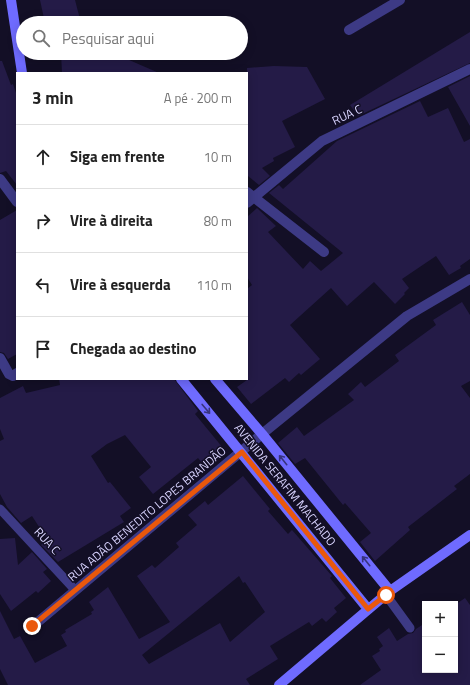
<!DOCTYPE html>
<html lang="pt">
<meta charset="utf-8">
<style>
body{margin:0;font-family:"Titillium Web",sans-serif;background:#f6f6f6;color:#222}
.controls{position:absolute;right:12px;bottom:12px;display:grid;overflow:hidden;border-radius:0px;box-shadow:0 2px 10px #0003}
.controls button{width:36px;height:36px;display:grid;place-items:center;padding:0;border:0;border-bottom:1px solid #e0e0e0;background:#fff;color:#222;font:20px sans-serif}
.stop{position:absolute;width:12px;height:12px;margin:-9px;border:3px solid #ea580c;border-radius:50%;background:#fff}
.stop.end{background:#ea580c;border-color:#fff;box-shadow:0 1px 4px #0008}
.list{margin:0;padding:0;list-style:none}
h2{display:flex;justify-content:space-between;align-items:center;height:52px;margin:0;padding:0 16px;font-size:17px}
h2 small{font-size:13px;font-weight:400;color:#767676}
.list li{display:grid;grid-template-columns:26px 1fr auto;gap:12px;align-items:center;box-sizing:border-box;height:64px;padding:0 16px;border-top:1px solid #e0e0e0}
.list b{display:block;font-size:15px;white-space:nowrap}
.list em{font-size:13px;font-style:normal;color:#767676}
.icon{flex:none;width:22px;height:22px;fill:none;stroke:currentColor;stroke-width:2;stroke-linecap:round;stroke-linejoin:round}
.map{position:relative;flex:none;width:470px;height:685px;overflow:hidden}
.search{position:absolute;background:#fff;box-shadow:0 2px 10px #0003;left:16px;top:16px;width:232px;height:44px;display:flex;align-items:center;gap:10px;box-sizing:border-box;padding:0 14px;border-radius:22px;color:#767676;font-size:15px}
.panel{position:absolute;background:#fff;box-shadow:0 2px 10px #0003;left:16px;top:72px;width:232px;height:308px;border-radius:0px}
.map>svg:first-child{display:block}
</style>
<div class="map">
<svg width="470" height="685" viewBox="0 0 470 685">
<rect width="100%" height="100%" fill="#130f26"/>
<!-- building -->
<path fill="#241b47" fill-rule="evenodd" d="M40,0H75L81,23H45Z
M470,32V63L358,116L350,105Z
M61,53H113L159,73H62Z
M0,61H2L11,85L13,84L17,96V185L6,171L0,173Z
M274,66L307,67L325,99L282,121L295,147L273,158L274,161L262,168L270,176L259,185L248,176L247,177V68Z
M470,76V126L448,87Z
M420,101L428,117L448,108L464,142L470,139V259L460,266L461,268L449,275L436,256L402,279L409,288L404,293L405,294L395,304L374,282L347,306L331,288L290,325L320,359L301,375L299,373L289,382L285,378L251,404L237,387L247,380V289L252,285L247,277V217L257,208L276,226L268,232L303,269L310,261L321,271L343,253L269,193L279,185L283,189L337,141Z
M17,210V354L8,359L4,353L0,352V220Z
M462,302L470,315V381L461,386L470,398V474L454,486L457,489L408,527L410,530L375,561L360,542L371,533L345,503L343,505L305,458L295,464L278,443L297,427L304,436L354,400L348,394L361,382L365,387L399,361L395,355L436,325L433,320Z
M59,379H174L198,411L195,414L223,448L203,464L198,458L153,494L139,477L151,467L125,435L107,444L91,456L108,483L110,482L131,508L120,516L124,522L58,562L41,545L47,539L32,516L21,523L7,507L0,494V441L4,439L0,429V398L23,386L26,393L60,385Z
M243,476L270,509L268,511L288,534L292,530L332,576L330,578L346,598L334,608L337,612L326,622L322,618L312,626L309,622L270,646L278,659L246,679L250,685H8L0,669V611L14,639L20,636L35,663L67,646L61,635L66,632L65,630L92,614L91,612L94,610L89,602L108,587L139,639L170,622L137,576L152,565L155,568L179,547L176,543L197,525L188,515L205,501L208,505ZM239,576L243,583L245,582L265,612L230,642L220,623L149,664L142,655Z
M15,538L18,565L32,552L47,569L43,572L51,581L38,593L36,591L11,611L0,594V539Z
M465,598L470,605V685H360L381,670L372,656L380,651L379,649L383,646L377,637L389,628L397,641L408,634L413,633L416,629L425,623V670H455V605Z"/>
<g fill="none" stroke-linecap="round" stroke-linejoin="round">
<!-- lane -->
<path stroke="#3d3a85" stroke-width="9" d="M0,509L75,590
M386,595L410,628"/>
<!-- street -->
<path stroke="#3d3a85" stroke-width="10" d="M349,30L400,0
M0,179L17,202
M247,192L324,252
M247,203L322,141L470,69
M0,358L9,374L13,376L17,373
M33,626L262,434L407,316L470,279"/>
<!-- secondary -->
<path stroke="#6f6bff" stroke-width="10" d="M11,0L22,73
M181,379L368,609
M215,379L262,434L390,591
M279,685L390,591L470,535"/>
</g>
<!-- one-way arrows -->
<defs><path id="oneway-shaft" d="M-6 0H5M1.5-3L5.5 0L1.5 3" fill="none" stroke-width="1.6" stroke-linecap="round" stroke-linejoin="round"/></defs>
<g stroke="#38347d">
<use href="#oneway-shaft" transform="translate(206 409) rotate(50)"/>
<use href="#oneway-shaft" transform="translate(283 460) rotate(-129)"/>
<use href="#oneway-shaft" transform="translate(366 561) rotate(-129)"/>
</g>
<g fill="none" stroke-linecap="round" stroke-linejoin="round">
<!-- route -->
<path stroke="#ea580c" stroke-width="5" d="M32,626L242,452L368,609L386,595"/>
</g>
<g text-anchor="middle" stroke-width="3" stroke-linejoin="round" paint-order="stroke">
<!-- street labels -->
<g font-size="12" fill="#d9d4ff" stroke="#130f26">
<text transform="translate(347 115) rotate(-25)" y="4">RUA C</text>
<text transform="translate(285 485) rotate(51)" y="4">AVENIDA SERAFIM MACHADO</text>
<text transform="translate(147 514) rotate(-40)" y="4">RUA ADÃO BENEDITO LOPES BRANDÃO</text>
<text transform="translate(47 541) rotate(47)" y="4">RUA C</text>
</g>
</g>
</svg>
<div class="controls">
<button>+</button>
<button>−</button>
</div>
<div class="stop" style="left:386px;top:595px"></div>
<div class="stop end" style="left:32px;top:626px"></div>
<div class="search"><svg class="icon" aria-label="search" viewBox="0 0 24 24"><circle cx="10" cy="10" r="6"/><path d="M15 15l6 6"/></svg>Pesquisar aqui</div>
<section class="panel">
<h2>3 min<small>A pé · 200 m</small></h2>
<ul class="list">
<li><svg class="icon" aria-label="ahead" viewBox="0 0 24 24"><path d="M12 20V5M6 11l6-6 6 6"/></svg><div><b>Siga em frente</b></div><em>10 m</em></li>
<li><svg class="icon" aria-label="right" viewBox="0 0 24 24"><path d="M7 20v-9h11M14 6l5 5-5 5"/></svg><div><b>Vire à direita</b></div><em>80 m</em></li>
<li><svg class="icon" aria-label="left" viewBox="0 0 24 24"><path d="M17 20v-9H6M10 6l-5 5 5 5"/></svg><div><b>Vire à esquerda</b></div><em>110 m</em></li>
<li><svg class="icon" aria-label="arrive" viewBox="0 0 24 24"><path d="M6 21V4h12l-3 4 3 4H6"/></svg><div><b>Chegada ao destino</b></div></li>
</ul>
</section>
</div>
